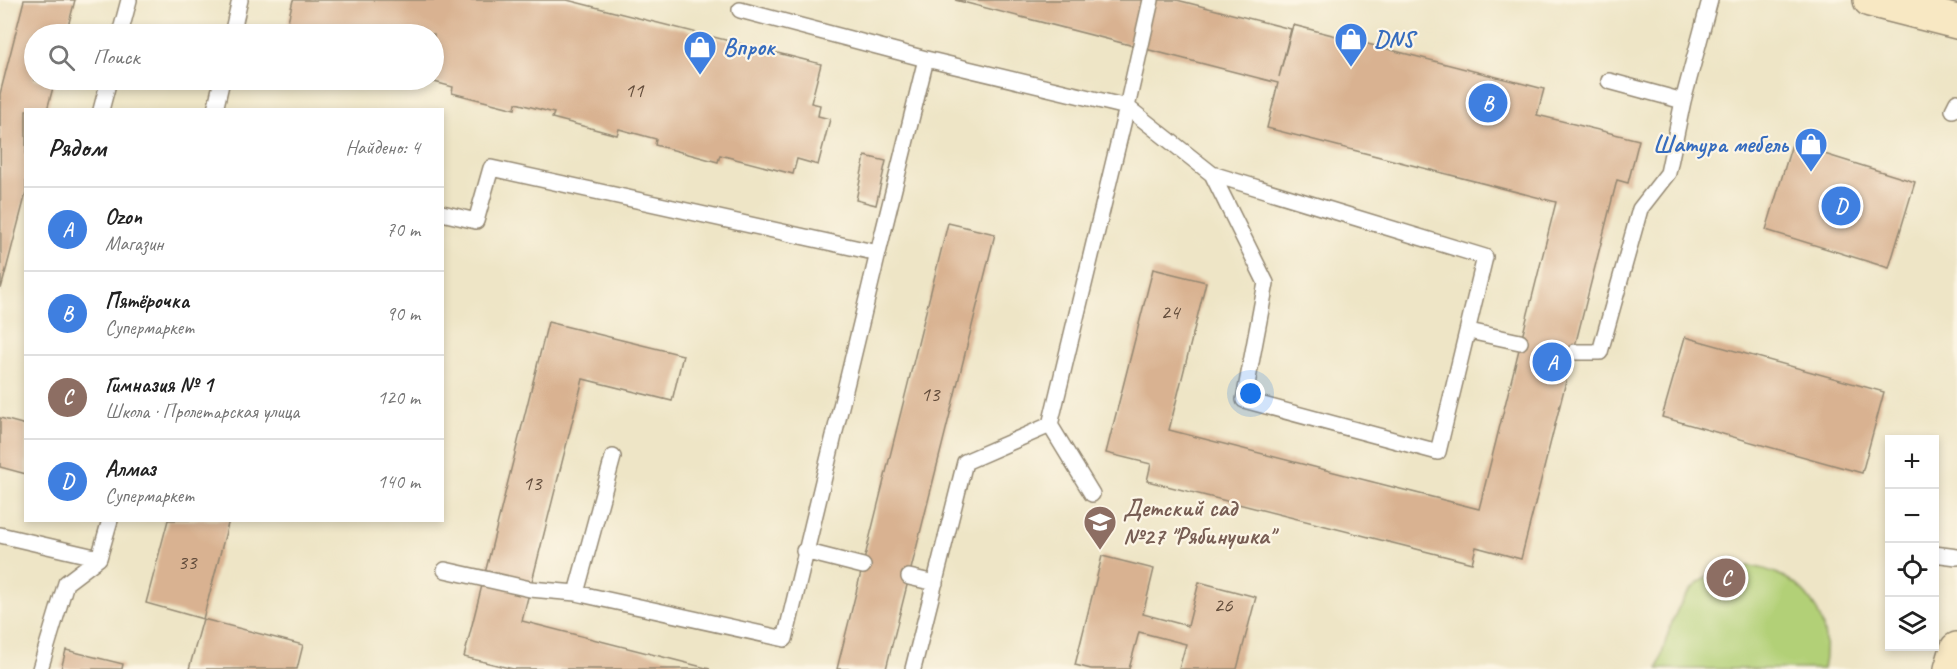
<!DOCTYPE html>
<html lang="ru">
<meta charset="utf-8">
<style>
body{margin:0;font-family:Caveat,sans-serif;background:#f2f2f2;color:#222}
.controls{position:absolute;right:18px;bottom:18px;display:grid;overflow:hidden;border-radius:0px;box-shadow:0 3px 9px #0003}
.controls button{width:54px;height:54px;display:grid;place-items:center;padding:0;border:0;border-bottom:2px solid #e0e0e0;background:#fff;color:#222;font:30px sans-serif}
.you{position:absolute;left:1251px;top:394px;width:21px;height:21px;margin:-15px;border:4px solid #fff;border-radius:50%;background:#1a73e8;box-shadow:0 0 0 9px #1a73e833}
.badge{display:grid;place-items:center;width:39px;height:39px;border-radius:50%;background:#d93025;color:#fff;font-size:20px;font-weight:700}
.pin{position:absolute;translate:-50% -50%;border:3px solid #fff;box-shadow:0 2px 6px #0006}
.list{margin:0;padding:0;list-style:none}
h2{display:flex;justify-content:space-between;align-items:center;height:78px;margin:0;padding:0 24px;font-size:26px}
h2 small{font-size:20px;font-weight:400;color:#767676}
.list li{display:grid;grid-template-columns:39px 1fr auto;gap:18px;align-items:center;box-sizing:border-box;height:84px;padding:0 24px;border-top:2px solid #e0e0e0}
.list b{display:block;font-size:22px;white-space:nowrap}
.list p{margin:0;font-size:20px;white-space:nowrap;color:#767676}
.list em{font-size:20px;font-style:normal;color:#767676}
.icon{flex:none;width:33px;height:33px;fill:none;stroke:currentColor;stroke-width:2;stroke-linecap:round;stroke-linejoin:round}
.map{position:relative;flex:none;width:1957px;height:669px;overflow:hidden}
.search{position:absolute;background:#fff;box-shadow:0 3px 9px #0003;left:24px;top:24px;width:420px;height:66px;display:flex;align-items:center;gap:15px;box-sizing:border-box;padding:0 21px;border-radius:33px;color:#767676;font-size:22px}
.panel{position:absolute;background:#fff;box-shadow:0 3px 9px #0003;left:24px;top:108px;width:420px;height:414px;border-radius:0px}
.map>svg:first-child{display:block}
</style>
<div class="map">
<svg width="1957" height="669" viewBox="0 0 1957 669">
<rect width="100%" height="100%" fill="#fcf5e5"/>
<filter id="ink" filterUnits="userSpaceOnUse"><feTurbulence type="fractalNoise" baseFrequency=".0167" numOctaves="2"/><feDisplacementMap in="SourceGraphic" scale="12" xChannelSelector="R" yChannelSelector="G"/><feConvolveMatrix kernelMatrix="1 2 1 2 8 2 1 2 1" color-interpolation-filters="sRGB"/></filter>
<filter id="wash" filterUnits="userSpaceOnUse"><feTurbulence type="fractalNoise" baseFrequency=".008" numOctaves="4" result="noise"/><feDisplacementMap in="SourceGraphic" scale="24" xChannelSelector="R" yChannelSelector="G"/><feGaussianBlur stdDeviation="1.35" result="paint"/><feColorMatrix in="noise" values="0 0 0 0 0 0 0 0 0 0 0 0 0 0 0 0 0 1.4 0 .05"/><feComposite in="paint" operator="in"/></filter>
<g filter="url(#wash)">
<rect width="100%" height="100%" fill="#eee5c6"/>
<!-- green -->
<path fill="#b2d077" stroke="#767d4a" stroke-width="1.5" d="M1751,566C1804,575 1834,616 1823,669H1658C1673,613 1683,569 1751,566Z"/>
<g id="blocks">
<!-- building -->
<path fill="#d9b291" d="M24,0H75L66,34H34V80H55L47,110H26V193L1,289L0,94Z
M293,0H567L821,64L811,103L820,105L818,116L830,119L818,165L797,159L793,174L720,155L718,162L655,145L656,139L619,129L617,135L552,118L554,113L516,103L515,109L452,93L453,87L427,80H434V34H285Z
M955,0H1177L1291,29L1279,77L1293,25L1544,89L1537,115L1639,140L1628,183L1617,180L1521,559L1476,547L1472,563L1147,481L1151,464L1106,453L1153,269L1206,282L1169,430L1479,509L1556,202L1267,128L1278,83Z
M1792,144L1915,182L1889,268L1766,230Z
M865,156L886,161L876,205L856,200Z
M948,223L995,234L886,669H837Z
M548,322L683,355L672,401L583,379L522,621L710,669H513L464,657Z
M1685,337L1884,392L1862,473L1662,417Z
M0,418L26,425V474L0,467Z
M168,520H229L203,619L146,603Z
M1102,556L1154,569L1143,614L1188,626L1199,582L1256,597L1237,669H1179L1186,644L1139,632L1129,669H1091L1075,665Z
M203,619L303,645L297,669H189Z
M66,650L123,664L122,669H61Z"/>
</g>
</g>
<g filter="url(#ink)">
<use href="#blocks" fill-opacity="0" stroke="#948872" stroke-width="1.5"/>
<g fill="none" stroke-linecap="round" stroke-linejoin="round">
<!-- lane casing -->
<g stroke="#948872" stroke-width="18">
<path id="lane" d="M740,10L926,59
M120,34L129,0
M232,34L240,0
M1609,81L1683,101L1710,0
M101,110L109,80
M215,110L222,80
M1953,110L1957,102
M442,213L476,221L491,168L878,253L926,59L1127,107L1151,0
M1469,331L1520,342
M1575,352H1600L1640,209L1668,173L1683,101
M613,457L576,593L785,639L878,253
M1092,494L1050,425L1127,107L1212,174L1266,283L1244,400L1438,452L1485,257L1212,174
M0,535L99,558
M804,551L863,566
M1934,554L1957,557
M445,570L530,589L576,593
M909,577L935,583
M40,669L66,583L99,558L110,520
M913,669L965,462L1050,425"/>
</g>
<!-- secondary casing -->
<g stroke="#948872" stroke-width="36">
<path id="secondary" d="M1870,0L1957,22
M1951,669L1957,649"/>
</g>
<!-- lane -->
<use href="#lane" stroke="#fff" stroke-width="15"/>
<!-- secondary -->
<use href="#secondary" stroke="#f8e8c3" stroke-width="33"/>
</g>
</g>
<!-- icons -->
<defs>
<g id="shop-pin" transform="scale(1.725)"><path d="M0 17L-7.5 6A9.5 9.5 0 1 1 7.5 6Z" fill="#3f7fe0" stroke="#fcf5e5"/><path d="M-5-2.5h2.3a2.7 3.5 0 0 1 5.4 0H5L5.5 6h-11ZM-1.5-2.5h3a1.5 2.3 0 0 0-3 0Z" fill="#fff"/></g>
<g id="school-pin" transform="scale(1.725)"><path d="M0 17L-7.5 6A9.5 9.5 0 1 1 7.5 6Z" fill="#8d6e63" stroke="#fcf5e5"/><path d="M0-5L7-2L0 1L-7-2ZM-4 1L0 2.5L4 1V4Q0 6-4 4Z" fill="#fff"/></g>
</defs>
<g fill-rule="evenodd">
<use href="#shop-pin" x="1351" y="39"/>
<use href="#shop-pin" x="700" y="47"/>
<use href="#shop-pin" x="1811" y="144"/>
<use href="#school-pin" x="1100" y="522"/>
</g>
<g text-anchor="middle" stroke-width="4.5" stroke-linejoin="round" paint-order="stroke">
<!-- number labels -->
<g font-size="21" fill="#624c3b">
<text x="634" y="97">11</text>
<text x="1170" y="319">24</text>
<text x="930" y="401">13</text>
<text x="532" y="490">13</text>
<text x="187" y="569">33</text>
<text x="1223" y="612">26</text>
</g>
<!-- shop labels -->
<g font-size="24" font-weight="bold" fill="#366cbe" stroke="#fcf5e5" text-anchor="start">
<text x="1374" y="47">DNS</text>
<text x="723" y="55">Впрок</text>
<text x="1788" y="152" text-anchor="end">Шатура мебель</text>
</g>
<!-- education labels -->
<g font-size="24" font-weight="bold" fill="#785e54" stroke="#fcf5e5" text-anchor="start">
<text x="1123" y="516">Детский сад<tspan x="1123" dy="28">№27 "Рябинушка"</tspan></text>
</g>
</g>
</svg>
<div class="controls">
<button>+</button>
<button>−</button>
<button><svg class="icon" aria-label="locate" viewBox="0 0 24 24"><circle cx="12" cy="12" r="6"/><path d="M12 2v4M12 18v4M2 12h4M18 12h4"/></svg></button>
<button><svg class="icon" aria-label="layers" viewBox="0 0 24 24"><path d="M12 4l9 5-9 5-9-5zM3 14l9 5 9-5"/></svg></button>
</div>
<div class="you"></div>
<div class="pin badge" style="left:1552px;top:362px;background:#3f7fe0">A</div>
<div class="pin badge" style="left:1488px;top:103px;background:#3f7fe0">B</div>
<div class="pin badge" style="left:1726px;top:578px;background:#8d6e63">C</div>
<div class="pin badge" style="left:1841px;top:206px;background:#3f7fe0">D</div>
<div class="search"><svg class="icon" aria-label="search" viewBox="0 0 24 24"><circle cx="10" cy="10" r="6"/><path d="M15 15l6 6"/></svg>Поиск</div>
<section class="panel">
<h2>Рядом<small>Найдено: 4</small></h2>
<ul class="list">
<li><span class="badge" style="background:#3f7fe0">A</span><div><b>Ozon</b><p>Магазин</p></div><em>70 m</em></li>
<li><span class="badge" style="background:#3f7fe0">B</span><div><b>Пятёрочка</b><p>Супермаркет</p></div><em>90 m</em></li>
<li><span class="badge" style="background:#8d6e63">C</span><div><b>Гимназия № 1</b><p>Школа · Пролетарская улица</p></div><em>120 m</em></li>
<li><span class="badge" style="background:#3f7fe0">D</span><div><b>Алмаз</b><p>Супермаркет</p></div><em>140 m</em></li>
</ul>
</section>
</div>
